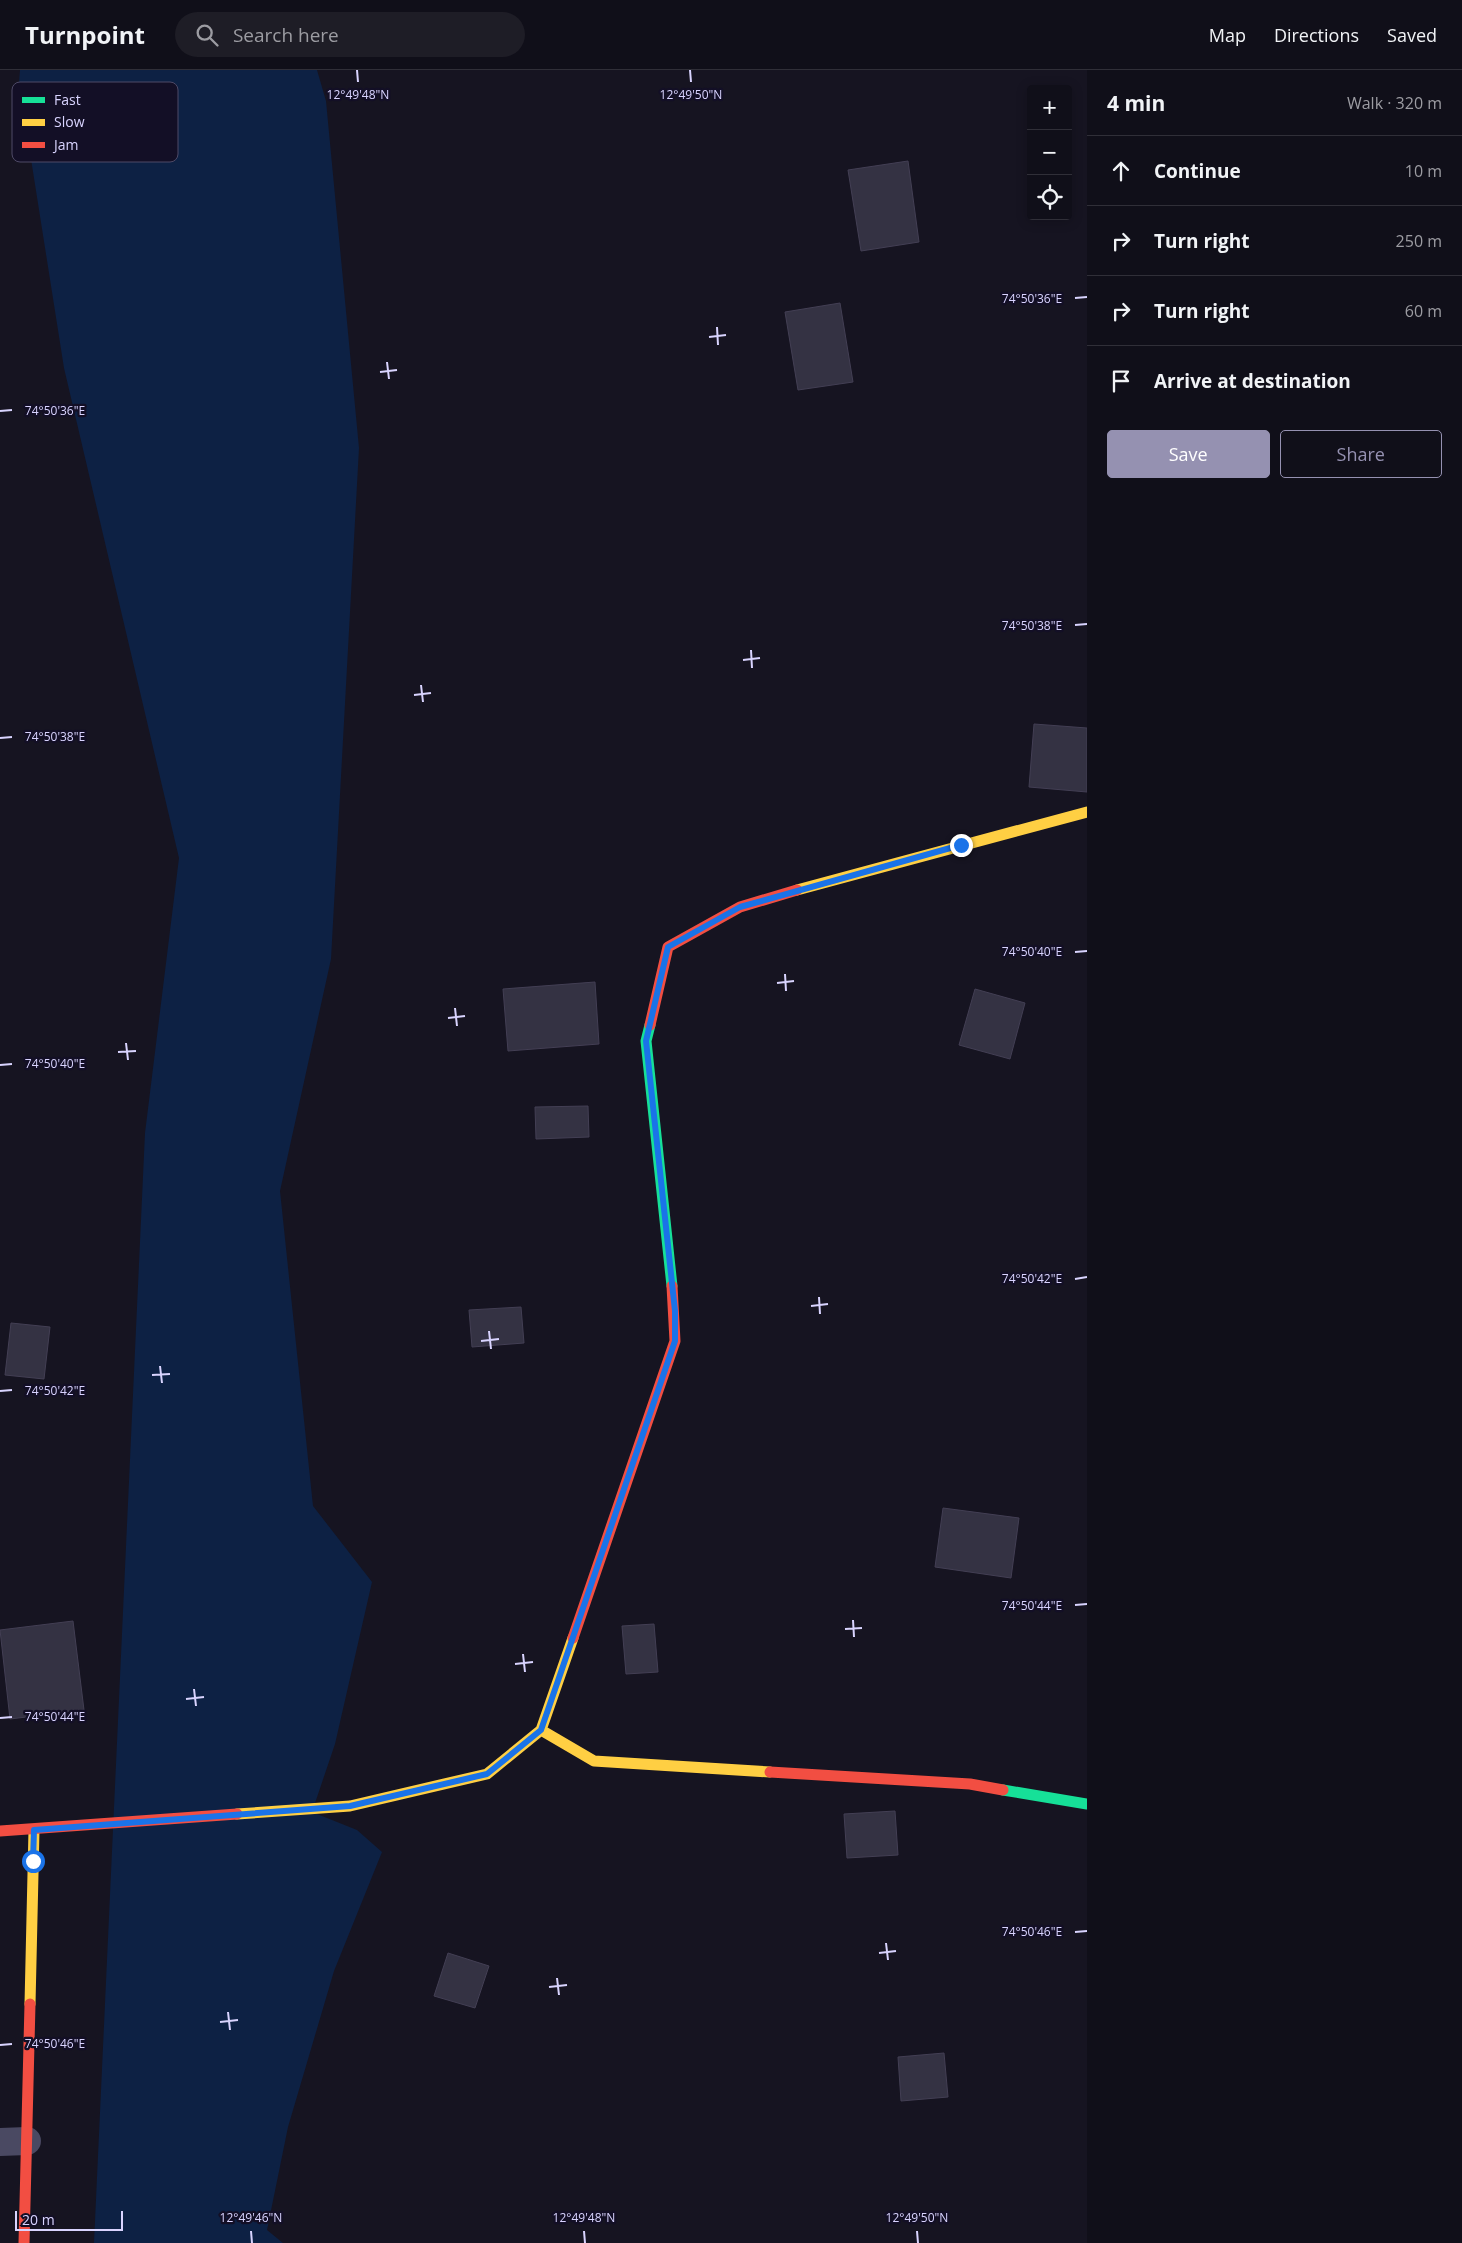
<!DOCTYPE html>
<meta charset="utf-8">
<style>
body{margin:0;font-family:"Open Sans",sans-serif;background:#1e1d26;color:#f1f3f6}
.controls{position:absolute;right:15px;top:15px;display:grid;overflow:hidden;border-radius:5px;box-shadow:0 2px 12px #0003}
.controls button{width:45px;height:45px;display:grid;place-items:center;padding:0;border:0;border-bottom:1px solid #302f38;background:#100f19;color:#f1f3f6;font:25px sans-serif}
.scale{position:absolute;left:15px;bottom:12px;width:108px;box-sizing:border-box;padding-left:5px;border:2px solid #d9d4ff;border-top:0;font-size:14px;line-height:18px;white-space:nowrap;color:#d9d4ff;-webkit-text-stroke:4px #130f26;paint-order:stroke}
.stop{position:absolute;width:15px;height:15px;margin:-11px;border:4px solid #1a73e8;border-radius:50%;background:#fff}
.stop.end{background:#1a73e8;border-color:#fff;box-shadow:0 1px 5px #0008}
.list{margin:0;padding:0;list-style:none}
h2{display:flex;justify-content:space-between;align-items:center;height:65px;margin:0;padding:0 20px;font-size:21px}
h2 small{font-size:16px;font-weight:400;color:#9c9ca2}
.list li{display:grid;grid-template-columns:32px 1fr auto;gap:15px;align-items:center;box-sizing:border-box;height:70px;padding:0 20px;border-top:1px solid #302f38}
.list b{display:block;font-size:19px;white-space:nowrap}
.list em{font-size:16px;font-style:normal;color:#9c9ca2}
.actions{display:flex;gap:10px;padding:15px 20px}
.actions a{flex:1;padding:11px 0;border:1px solid #9591b1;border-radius:5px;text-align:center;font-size:18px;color:#9591b1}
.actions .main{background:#9591b1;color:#fff}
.icon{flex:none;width:28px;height:28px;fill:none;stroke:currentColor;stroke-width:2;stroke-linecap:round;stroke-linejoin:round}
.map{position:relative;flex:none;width:1087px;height:2173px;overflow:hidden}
header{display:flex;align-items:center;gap:30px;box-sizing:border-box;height:70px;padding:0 25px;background:#100f19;border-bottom:1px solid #302f38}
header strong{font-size:24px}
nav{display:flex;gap:28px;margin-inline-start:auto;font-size:18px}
.search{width:350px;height:45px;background:#1e1d26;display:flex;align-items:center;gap:12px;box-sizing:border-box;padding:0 18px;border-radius:28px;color:#9c9ca2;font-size:19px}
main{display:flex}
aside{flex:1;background:#100f19}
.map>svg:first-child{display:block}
</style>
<header>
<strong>Turnpoint</strong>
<div class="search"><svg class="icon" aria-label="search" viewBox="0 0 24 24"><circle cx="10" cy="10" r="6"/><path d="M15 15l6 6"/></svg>Search here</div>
<nav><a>Map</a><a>Directions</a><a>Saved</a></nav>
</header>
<main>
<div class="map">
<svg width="1087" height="2173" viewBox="0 0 1087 2173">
<rect width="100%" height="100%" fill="#161421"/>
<!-- water -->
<path fill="#0d2144" d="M20,0H317L326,31L359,378L331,889L280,1121L313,1436L372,1512L335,1674L312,1742L357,1760L382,1782L334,1901L288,2057L267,2160L283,2173H94L145,1063L179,788L64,298L19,13Z"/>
<!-- building -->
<path fill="#343243" stroke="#433f54" d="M908,91L919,172L861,181L848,100Z
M840,233L853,312L798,320L785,242Z
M1034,654L1087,658V722L1029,717Z
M595,912L599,974L508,981L503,919Z
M975,919L1025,933L1010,989L959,975Z
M588,1036L589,1067L536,1069L535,1037Z
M521,1237L524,1273L472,1277L469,1240Z
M11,1253L50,1257L44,1309L5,1305Z
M943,1438L1019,1448L1011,1508L935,1497Z
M73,1551L84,1640L10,1649L0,1560Z
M654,1554L658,1602L626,1604L622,1556Z
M895,1741L898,1785L847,1788L844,1744Z
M448,1883L489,1896L475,1938L434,1926Z
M944,1983L948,2027L901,2031L898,1987Z"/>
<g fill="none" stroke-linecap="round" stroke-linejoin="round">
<!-- street -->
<path stroke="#4a4962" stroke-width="28" d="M0,2072L27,2071"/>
<!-- fast -->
<path stroke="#16e098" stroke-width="11" d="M650,955L646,971L672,1216
M1003,1720L1087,1734"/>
<!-- slow -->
<path stroke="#ffcf43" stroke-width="11" d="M797,820L1087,742
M541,1660L594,1691L770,1702
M237,1744L350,1736L487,1704L541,1660L573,1568
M30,1934L34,1760"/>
<!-- jam -->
<path stroke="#f24e42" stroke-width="11" d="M650,955L668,877L740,837L797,820
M573,1568L675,1271L672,1216
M770,1702L970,1714L1003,1720
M0,1761L237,1744
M24,2173L30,1934"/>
</g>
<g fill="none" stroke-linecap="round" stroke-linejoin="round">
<!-- route -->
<path stroke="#1a73e8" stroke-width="6" d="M33,1791L34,1760L350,1736L487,1704L541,1660L675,1271V1241L646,971L668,877L740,837L961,775"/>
</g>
<!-- ticks -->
<path fill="none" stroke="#d9d4ff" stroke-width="2" d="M357,0L358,12M690,0L691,12M1075,228L1087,227M717,257L718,275M709,267L726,265M387,292L389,309M380,302L397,300M0,341L12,340M1075,555L1087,554M751,580L752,598M743,590L760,588M421,615L423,632M414,625L431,623M0,668L12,667M1075,882L1087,881M785,904L786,921M777,913L794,911M455,938L457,956M448,948L465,946M126,973L128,990M118,982L136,981M0,995L12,994M1075,1209L1087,1207M819,1227L820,1244M811,1236L828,1234M489,1261L491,1279M481,1271L499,1269M160,1296L162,1313M152,1305L170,1304M0,1321L12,1320M1075,1535L1087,1534M853,1550L854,1567M845,1559L862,1558M523,1584L525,1602M515,1594L533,1592M194,1619L196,1636M186,1629L204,1627M0,1648L12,1647M1075,1862L1087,1861M886,1873L888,1890M879,1883L896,1881M557,1908L559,1925M549,1917L567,1915M228,1942L230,1960M220,1952L238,1950M0,1975L12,1974M251,2161L252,2173M584,2161L585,2173M917,2161L918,2173"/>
<!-- legend -->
<rect x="12" y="12" width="166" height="80" rx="8" fill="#130f26" stroke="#4e4a67" stroke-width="1"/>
<rect x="22" y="27" width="23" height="6" fill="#16e098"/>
<rect x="22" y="49" width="23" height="7" fill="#ffcf43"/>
<rect x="22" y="72" width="23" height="6" fill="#f24e42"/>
<g font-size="14" fill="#d9d4ff">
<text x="54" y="35">Fast</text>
<text x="54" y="57">Slow</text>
<text x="54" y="80">Jam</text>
</g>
<g font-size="12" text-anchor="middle" fill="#d9d4ff" stroke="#130f26" stroke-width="4.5" stroke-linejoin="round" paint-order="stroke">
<text x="358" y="29">12°49'48"N</text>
<text x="691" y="29">12°49'50"N</text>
<text x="1032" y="233">74°50'36"E</text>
<text x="55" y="345">74°50'36"E</text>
<text x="1032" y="560">74°50'38"E</text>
<text x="55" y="671">74°50'38"E</text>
<text x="1032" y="886">74°50'40"E</text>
<text x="55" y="998">74°50'40"E</text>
<text x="1032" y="1213">74°50'42"E</text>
<text x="55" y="1325">74°50'42"E</text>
<text x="1032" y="1540">74°50'44"E</text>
<text x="55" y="1651">74°50'44"E</text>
<text x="1032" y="1866">74°50'46"E</text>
<text x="55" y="1978">74°50'46"E</text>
<text x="251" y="2152">12°49'46"N</text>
<text x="584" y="2152">12°49'48"N</text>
<text x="917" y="2152">12°49'50"N</text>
</g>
</svg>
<div class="controls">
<button>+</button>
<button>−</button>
<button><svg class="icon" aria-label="locate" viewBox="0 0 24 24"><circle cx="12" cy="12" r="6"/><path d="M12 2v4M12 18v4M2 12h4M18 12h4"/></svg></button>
</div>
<div class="scale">20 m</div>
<div class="stop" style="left:33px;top:1791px"></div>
<div class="stop end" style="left:961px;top:775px"></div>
</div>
<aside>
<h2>4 min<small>Walk · 320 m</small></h2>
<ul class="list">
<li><svg class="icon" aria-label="ahead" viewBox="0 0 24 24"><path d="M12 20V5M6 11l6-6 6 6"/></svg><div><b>Continue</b></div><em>10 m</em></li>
<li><svg class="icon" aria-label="right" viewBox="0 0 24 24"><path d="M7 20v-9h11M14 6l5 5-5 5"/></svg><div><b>Turn right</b></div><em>250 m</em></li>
<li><svg class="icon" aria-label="right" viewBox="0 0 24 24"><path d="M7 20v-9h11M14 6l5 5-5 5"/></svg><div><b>Turn right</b></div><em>60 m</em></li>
<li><svg class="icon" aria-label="arrive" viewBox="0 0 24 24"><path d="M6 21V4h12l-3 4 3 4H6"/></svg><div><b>Arrive at destination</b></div></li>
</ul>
<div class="actions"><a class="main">Save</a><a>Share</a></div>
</aside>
</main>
